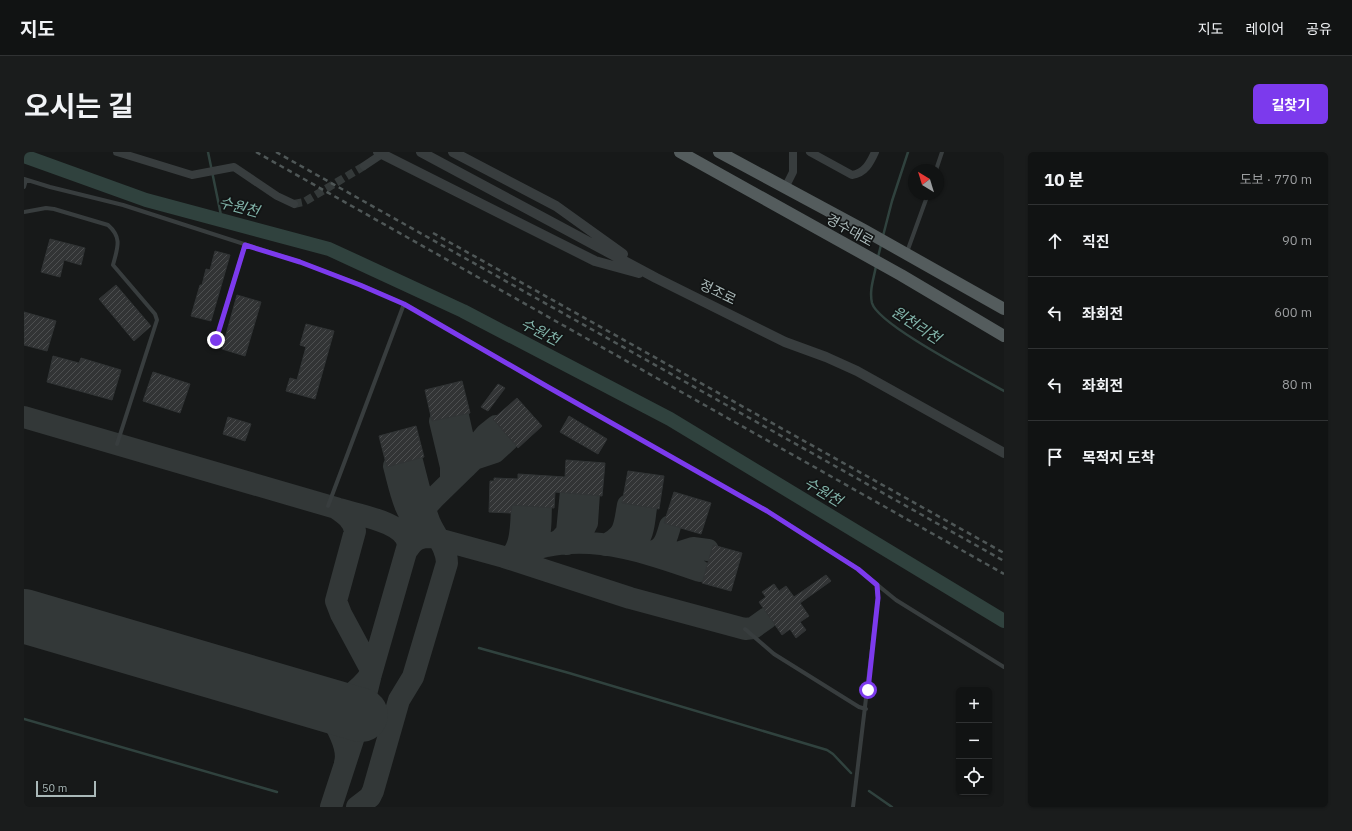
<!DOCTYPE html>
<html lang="ko">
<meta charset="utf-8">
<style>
body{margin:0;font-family:"IBM Plex Sans","Noto Sans KR",sans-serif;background:#1a1c1c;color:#f1f3f6}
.controls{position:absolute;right:12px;bottom:12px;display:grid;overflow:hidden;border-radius:6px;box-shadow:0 1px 3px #0004}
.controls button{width:36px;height:36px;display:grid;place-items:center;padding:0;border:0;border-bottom:1px solid #303233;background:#111313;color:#f1f3f6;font:20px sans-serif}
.compass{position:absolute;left:884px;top:12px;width:36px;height:36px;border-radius:50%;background:#111313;box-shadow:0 1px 3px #0004;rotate:322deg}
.scale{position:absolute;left:12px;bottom:10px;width:60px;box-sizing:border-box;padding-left:4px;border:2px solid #aab9b9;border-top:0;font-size:11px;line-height:14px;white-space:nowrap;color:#aab9b9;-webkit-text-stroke:3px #121414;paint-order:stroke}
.stop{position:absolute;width:12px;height:12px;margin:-9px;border:3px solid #7c3aed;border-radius:50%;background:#fff}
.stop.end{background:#7c3aed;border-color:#fff;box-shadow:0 1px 4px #0008}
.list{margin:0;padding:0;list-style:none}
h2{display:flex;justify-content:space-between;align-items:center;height:52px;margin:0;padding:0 16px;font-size:17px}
h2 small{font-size:13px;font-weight:400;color:#9c9ea0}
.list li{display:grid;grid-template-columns:26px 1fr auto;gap:12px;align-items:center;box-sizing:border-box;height:72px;padding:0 16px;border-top:1px solid #303233}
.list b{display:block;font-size:15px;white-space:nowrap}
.list em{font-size:13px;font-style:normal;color:#9c9ea0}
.icon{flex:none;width:22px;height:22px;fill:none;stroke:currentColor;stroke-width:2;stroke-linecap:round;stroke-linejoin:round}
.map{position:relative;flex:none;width:980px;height:655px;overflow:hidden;border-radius:6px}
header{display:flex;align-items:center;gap:24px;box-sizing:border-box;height:56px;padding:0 20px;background:#111313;border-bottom:1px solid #303233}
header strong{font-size:19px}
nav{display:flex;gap:22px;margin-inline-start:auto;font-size:14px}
.intro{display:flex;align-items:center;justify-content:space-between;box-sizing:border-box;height:96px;padding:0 24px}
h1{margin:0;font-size:28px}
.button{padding:10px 18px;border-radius:6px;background:#7c3aed;color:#fff;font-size:14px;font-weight:700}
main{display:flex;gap:24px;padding:0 24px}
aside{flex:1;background:#111313;border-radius:6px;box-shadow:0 1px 3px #0004}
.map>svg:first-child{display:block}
</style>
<header>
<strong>지도</strong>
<nav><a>지도</a><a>레이어</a><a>공유</a></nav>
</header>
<div class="intro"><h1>오시는 길</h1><a class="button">길찾기</a></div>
<main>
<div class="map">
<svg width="980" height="655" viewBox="0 0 980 655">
<defs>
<pattern id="building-hatch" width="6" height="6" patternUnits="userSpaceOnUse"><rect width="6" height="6" fill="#323435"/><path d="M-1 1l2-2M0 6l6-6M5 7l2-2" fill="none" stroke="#4d4f50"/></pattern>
</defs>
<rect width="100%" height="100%" fill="#171919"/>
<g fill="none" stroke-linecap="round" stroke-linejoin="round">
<!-- stream -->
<path stroke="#30423e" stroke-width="2.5" d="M184,0L198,68
M859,84L868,49L884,0
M854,105L857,93
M852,114C850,126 845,138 848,151C854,173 956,225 980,239
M455,496L545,521L803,598L809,602L827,621
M0,567L253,640
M845,639L868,655"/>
<!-- river -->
<path stroke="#30423e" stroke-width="14" d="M0,4L122,48L305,97L439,159L646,267L980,469"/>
<!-- taxiway -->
<path stroke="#333838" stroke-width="22" d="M434,264L443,304L444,309L442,315
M0,265L312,356C321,362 329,368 331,379L312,449L317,462L345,514L347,522C335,538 320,551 299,552C308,567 326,593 321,611
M416,269L427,315V329
M450,307L471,300L484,288
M370,314C377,340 380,362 400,381
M395,366L401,356L411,345L450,307L457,288L462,282L472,274
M543,392C553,387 559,381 563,371L565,341
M581,393C602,383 600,374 604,353
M523,394L536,388L543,380L547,339
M602,396C621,389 619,374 622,356
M384,397C390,388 395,385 407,385L480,405L606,446L721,477L729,476L743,466
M505,400C519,390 516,369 517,354
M624,401C640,398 642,388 646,374
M486,404C499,395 497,368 498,353
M481,405C495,403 508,397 523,394C575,383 628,402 676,419
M635,405L647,403L669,396L684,398
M307,655L337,563L347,522L384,393C382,370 334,363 315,357
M333,655L346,645L349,639L375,548L389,525L423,411C423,394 409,382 404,366C397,347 393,328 388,309"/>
<!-- runway -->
<path stroke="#333838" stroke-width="54" d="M0,464L337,563"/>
</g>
<!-- building -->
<path fill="url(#building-hatch)" stroke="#313435" d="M26,87L61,96L57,113L40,108L36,125L17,120Z
M191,99L206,103L187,169L167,164L176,133H178L182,117L186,118Z
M92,133L127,174L110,189L75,147Z
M213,143L237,150L221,204L198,197Z
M0,160L32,169L23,199L0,193Z
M282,172L310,179L291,247L262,239L266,226L273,228L282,195L276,193Z
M29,204L55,211L57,206L97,218L88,248L23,230Z
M129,220L166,232L156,261L119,249Z
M438,229L446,261L408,269L401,238Z
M474,232L481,236L464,259L457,255Z
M493,246L518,274L494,296L469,267Z
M545,264L583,287L574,302L536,280Z
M204,265L227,272L221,289L199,282Z
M392,274L400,305L363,315L355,284Z
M542,308L581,311L578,344L531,340L530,356L488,353L487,361L465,360L466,329H470V326L494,327V322L541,325Z
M604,319L640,324L635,357L598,351Z
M650,340L687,351L677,382L640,371Z
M689,393L718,401L707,439L678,431Z
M802,423L807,429L776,451L785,464L776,470L782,478L772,486L766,477L758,483L735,450L742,445L738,440L750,432L755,439L762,434L770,445Z"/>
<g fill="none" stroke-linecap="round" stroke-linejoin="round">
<!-- minor-tunnel -->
<path stroke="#343939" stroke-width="8" stroke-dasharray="8 4" stroke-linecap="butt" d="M270,52L280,50L340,14"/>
<!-- service -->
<path stroke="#383d3e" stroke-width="4" d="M912,18L918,0
M0,27L26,35L99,53L276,110L337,133L380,152L524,235L743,359L834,417L872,448L980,515
M0,35L2,28
M0,60L22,56L30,57L84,73C99,86 93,97 89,113L131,162L133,168L93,292
M883,100L904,42
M192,188L221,93
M304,354L380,152
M721,477L750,502L835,555L842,557
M829,655L854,446L853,433"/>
<!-- minor -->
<path stroke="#383d3e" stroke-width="8" d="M93,0L168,23L210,15L253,44L270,52
M786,0L828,23C841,21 846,11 851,0
M340,14L358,2
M761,36L769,20V0"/>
<!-- tertiary -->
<path stroke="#383d3e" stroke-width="10" d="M354,0L571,109L615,121
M397,0L632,126L761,190L802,205L833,219L980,301
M429,0L532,54L599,102"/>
<!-- primary -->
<path stroke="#545c5d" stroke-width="12" d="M656,0L877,123L980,184
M695,0L840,78L980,157"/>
<!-- rail -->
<path stroke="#4f5757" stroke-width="2.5" stroke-dasharray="5 4" stroke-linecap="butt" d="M232,0L980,422
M252,0L980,409
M409,81L980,401"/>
</g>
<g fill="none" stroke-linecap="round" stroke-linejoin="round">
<!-- route -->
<path stroke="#7c3aed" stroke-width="5" d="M192,188L221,93L276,110L336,133L380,152L524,235L743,359L834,417L853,433L854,446L844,538"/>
</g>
<g text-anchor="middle" stroke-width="3.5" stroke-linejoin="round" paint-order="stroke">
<!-- street labels -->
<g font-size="14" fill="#aab9b9" stroke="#121414">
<text transform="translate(826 78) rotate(29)" y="5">경수대로</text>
<text transform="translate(694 140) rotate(26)" y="5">정조로</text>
</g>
<!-- water labels -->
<g font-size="15" font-style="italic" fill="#81b3a9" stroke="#121414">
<text transform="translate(215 55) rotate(15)" y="5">수원천</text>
<text transform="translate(892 173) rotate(33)" y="5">원천리천</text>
<text transform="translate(516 180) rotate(27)" y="5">수원천</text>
<text transform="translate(799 340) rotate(31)" y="5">수원천</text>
</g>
</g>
</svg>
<div class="controls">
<button>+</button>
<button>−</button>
<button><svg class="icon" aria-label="locate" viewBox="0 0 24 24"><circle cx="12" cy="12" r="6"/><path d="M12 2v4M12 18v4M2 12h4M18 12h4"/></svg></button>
</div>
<svg class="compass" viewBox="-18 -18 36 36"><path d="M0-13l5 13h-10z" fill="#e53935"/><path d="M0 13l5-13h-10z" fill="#9c9ea0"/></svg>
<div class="scale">50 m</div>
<div class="stop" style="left:844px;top:538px"></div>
<div class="stop end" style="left:192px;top:188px"></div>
</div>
<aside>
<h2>10 분<small>도보 · 770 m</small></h2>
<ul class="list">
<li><svg class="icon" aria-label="ahead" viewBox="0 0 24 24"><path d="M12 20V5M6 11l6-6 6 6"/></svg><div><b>직진</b></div><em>90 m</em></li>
<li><svg class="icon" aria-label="left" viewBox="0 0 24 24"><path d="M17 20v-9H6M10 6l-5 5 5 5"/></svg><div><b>좌회전</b></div><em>600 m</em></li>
<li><svg class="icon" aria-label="left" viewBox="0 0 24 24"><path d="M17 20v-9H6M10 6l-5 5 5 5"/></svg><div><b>좌회전</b></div><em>80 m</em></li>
<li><svg class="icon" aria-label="arrive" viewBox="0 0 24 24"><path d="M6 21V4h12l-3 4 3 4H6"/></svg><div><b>목적지 도착</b></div></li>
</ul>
</aside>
</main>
